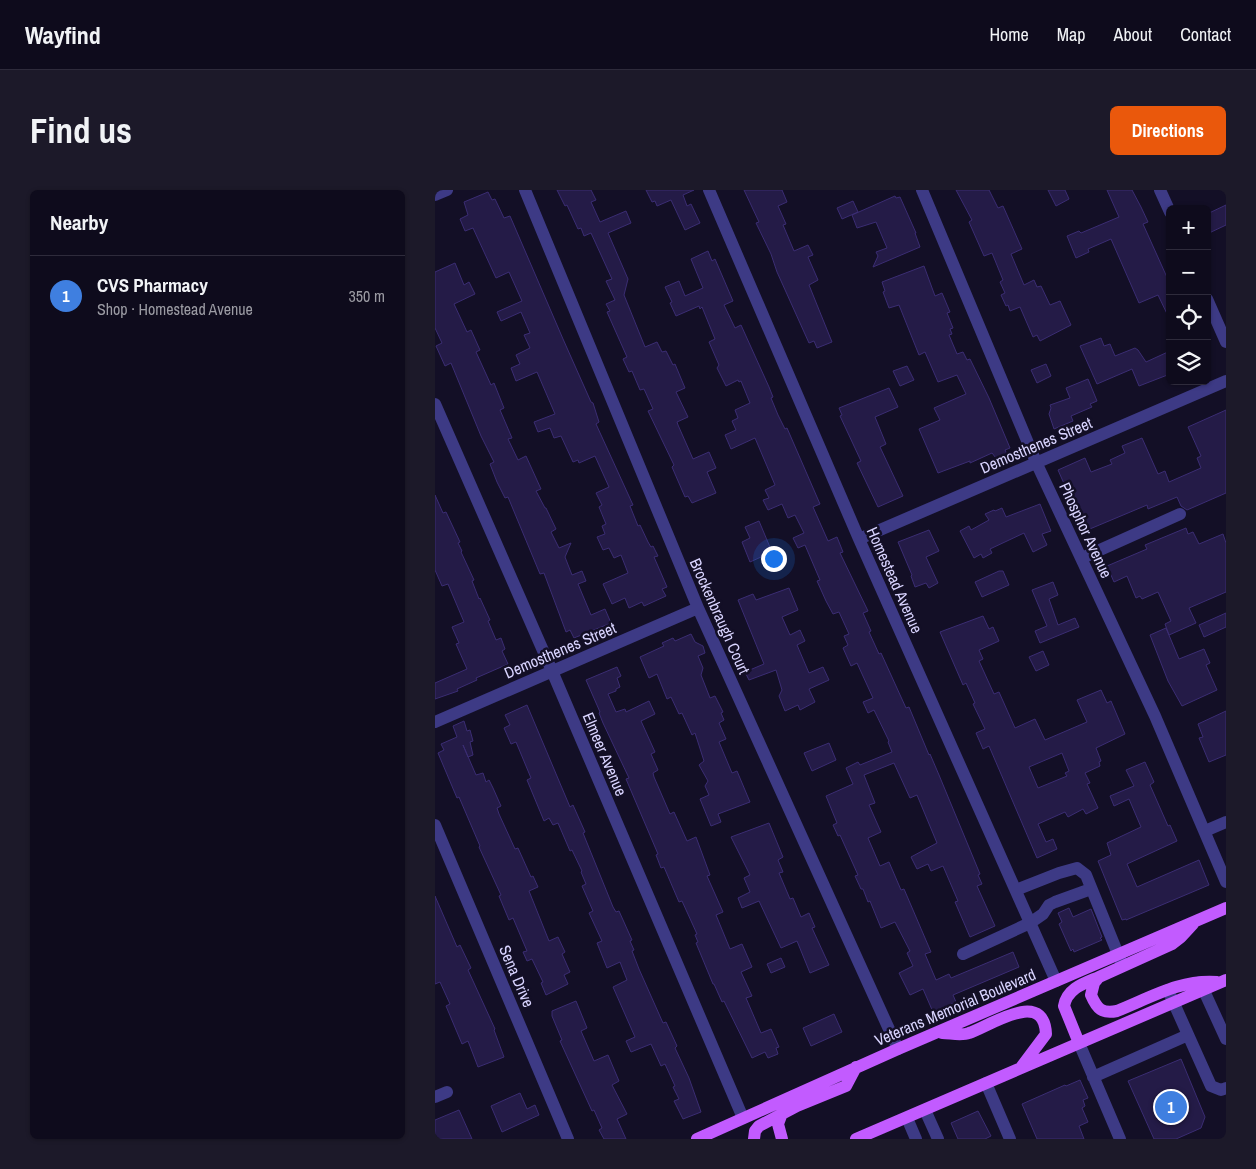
<!DOCTYPE html>
<meta charset="utf-8">
<style>
body{margin:0;font-family:"Archivo Narrow",sans-serif;background:#1c1929;color:#f1f3f6}
.controls{position:absolute;right:15px;top:15px;display:grid;overflow:hidden;border-radius:8px;box-shadow:0 1px 4px #0004}
.controls button{width:45px;height:45px;display:grid;place-items:center;padding:0;border:0;border-bottom:1px solid #2e2b3b;background:#0e0b1c;color:#f1f3f6;font:25px sans-serif}
.you{position:absolute;left:338px;top:368px;width:18px;height:18px;margin:-12px;border:4px solid #fff;border-radius:50%;background:#1a73e8;box-shadow:0 0 0 8px #1a73e833}
.badge{display:grid;place-items:center;width:32px;height:32px;border-radius:50%;background:#ea580c;color:#fff;font-size:16px;font-weight:700}
.pin{position:absolute;translate:-50% -50%;border:2px solid #fff;box-shadow:0 1px 5px #0006}
.list{margin:0;padding:0;list-style:none}
h2{display:flex;justify-content:space-between;align-items:center;height:65px;margin:0;padding:0 20px;font-size:21px}
h2 small{font-size:16px;font-weight:400;color:#9b9ba3}
.list li{display:grid;grid-template-columns:32px 1fr auto;gap:15px;align-items:center;box-sizing:border-box;height:80px;padding:0 20px;border-top:1px solid #2e2b3b}
.list b{display:block;font-size:19px;white-space:nowrap}
.list p{margin:0;font-size:16px;white-space:nowrap;color:#9b9ba3}
.list em{font-size:16px;font-style:normal;color:#9b9ba3}
.icon{flex:none;width:28px;height:28px;fill:none;stroke:currentColor;stroke-width:2;stroke-linecap:round;stroke-linejoin:round}
.map{position:relative;flex:none;width:791px;height:949px;overflow:hidden;border-radius:8px}
header{display:flex;align-items:center;gap:30px;box-sizing:border-box;height:70px;padding:0 25px;background:#0e0b1c;border-bottom:1px solid #2e2b3b}
header strong{font-size:24px}
nav{display:flex;gap:28px;margin-inline-start:auto;font-size:18px}
.intro{display:flex;align-items:center;justify-content:space-between;box-sizing:border-box;height:120px;padding:0 30px}
h1{margin:0;font-size:35px}
.button{padding:12px 22px;border-radius:8px;background:#ea580c;color:#fff;font-size:18px;font-weight:700}
main{display:flex;gap:30px;padding:0 30px}
aside{flex:1;background:#0e0b1c;border-radius:8px;box-shadow:0 1px 4px #0004}
.map>svg:first-child{display:block}
</style>
<header>
<strong>Wayfind</strong>
<nav><a>Home</a><a>Map</a><a>About</a><a>Contact</a></nav>
</header>
<div class="intro"><h1>Find us</h1><a class="button">Directions</a></div>
<main>
<aside>
<h2>Nearby<small></small></h2>
<ul class="list">
<li><span class="badge" style="background:#3f7fe0">1</span><div><b>CVS Pharmacy</b><p>Shop · Homestead Avenue</p></div><em>350 m</em></li>
</ul>
</aside>
<div class="map">
<svg width="791" height="949" viewBox="0 0 791 949">
<rect width="100%" height="100%" fill="#130f26"/>
<!-- building -->
<path fill="#241b47" stroke="#3b2d73" fill-rule="evenodd" d="M122,0H156L161,10L156,12L165,32L191,21L196,33L173,43L193,89L189,105L210,157L222,152L227,162L231,161L238,175L240,174L250,198L241,202L253,227L242,232L243,235L258,269L274,262L281,278L272,282L281,303L257,313L253,306L250,307L237,277L239,275L213,221L218,219L209,199L205,200L197,181L194,182L188,169L192,167L172,122L175,121L171,114L180,110L171,91L177,89L156,43L149,46L146,38L143,39L132,15L130,16Z
M211,0H259L248,5L252,16L256,14L265,33L250,40L236,10L222,16L220,11L217,12Z
M309,0H347L352,12L343,16L351,34L348,35L359,61L373,55L378,65L373,67L383,90L374,95L397,152L382,158L379,151L374,153L342,82L336,64L321,33L324,32Z
M521,0H554L563,18L568,16L587,59L576,64L589,95L599,90L602,97L606,96L615,115L625,111L636,135L605,151L602,145L598,147L585,117L575,121L573,115L571,116L566,105L570,103L565,92L568,90L557,63L549,66L534,32L537,30Z
M613,0H630L634,9L621,16Z
M672,0H697L706,17L713,32L708,34L735,94V130L723,105L704,113L676,49L653,59L654,62L641,68L632,46L644,41L646,43L684,27Z
M53,2L57,10L60,9L69,28L75,26L128,149L156,212L158,213L164,232L161,234L198,315L195,316L203,336L205,335L213,352L216,357L218,356L223,366L219,367L232,397L227,399L231,406L209,416L207,412L194,418L190,408L177,414L168,394L193,383L186,365L179,368L174,358L168,360L162,347L170,344L167,336L171,334L164,317L167,315L161,303L174,297L160,266L144,273L143,270L138,272L126,246L119,248L115,238L103,242L99,232L120,224L102,182L81,191L76,178L85,174L81,165L95,158L89,145L95,143L86,122L66,131L62,122L87,111L74,82L61,88L38,38L30,41L25,29L33,25L29,12Z
M460,6L461,8L465,7L481,43H480L485,57L438,77L443,66L441,62L452,58L441,32L422,38L417,25Z
M418,11L423,22L407,29L402,18Z
M791,15V35L772,44V24Z
M273,61L277,71L280,69L298,111L289,115L300,138L306,135L334,197L338,207L336,208L343,225L350,239L352,238L385,314L378,317L393,351L402,347L408,362L405,363L433,421L428,423L436,441L434,442L444,464L446,463L471,518L474,517L494,565L495,564L504,585L545,684L543,685L547,694L542,696L560,736L535,747L520,712L523,711L508,676L496,681L493,674L482,679L476,667L502,653L482,605L475,608L459,573L429,585L440,613L434,615L446,642L433,648L445,676L454,672L466,700L469,699L496,762L490,764L501,790L514,784L516,788L578,762L584,777L518,805L521,812L498,822L488,799L475,805L464,783L478,776L472,763L475,761L460,732L446,738L435,711L433,712L428,699H426L420,686L423,685L405,645L403,646L398,635L402,633L391,606L418,594L411,578L423,572L425,575L457,562L453,552L454,551L439,520L433,523L428,512L438,508L422,473L416,476L408,458L413,455L409,446L414,444L404,422L398,424L391,411L382,391L385,390L370,355L363,358L358,348L369,343L360,325L353,328L347,314L333,320L328,310L334,308L330,300L340,295L320,248L296,259L290,245L301,240L297,231L303,228L300,220L315,213L306,191L304,192L303,190L291,196L282,178L284,175L274,152L280,149L267,117L265,119L264,116L241,126L235,113L237,112L230,97L244,91L250,106L268,98L256,69Z
M20,73L29,95L34,92L40,104L19,114L32,142L36,140L45,160L41,162L56,195L59,193L69,218L65,220L77,248L73,249L83,270L91,266L106,299L101,301L110,318H111L121,339L116,342L124,358L136,353L130,367L137,385L147,381L151,391L143,394L156,425L170,419L176,433L139,448L135,440L131,442L109,383L105,384L73,307L70,308L62,292L55,274L59,272L46,246L16,173L10,176L1,156L7,153L0,138V82Z
M489,76L500,106L507,103L515,122L512,123L518,138L515,139L517,144L514,145L522,164L528,162L532,170L535,169L554,208L575,258L570,260L572,264L561,268L557,263L535,273V271L503,283L484,239L505,230L499,218L531,204L522,185L503,192L490,162L484,165L464,115L454,118L448,102L450,101L447,92Z
M666,148L669,156L675,154L680,166L700,158L703,160L711,172L735,161V184L704,196L697,179L662,194L645,156Z
M611,174L616,186L602,193L596,180Z
M472,176L479,190L465,196L458,181Z
M653,189L662,211L655,214L657,217L636,226L638,231L619,239L614,224L616,218L615,215L635,208L631,198Z
M454,198L463,217L440,227L451,254L445,257L468,306L443,317L422,273L426,271L405,226L407,225L404,218Z
M791,220V303L752,320L746,316L742,307L713,319L712,315L650,341L623,280L650,268L656,282L677,274L675,270L690,263L687,256L707,248L723,284L730,281L734,292L766,278L762,268L766,266L753,237Z
M0,305L8,323L11,322L25,352L23,353L27,361L26,362L39,390L37,391L44,409L45,408L55,430L53,431L61,450L66,448L70,459L67,461L73,474L41,488L42,490L22,499L23,501L0,509V493L32,479L21,454L24,453L17,437L29,432L13,394L7,396L0,380Z
M605,314L616,341L607,344L612,355L598,362L589,343L555,359L557,363L548,368L546,364L539,368L525,341L534,336L536,340L554,330L550,324L559,320L560,321L567,318L571,327Z
M324,331L337,362L315,372L307,352L315,348L310,337Z
M751,338L753,344L758,342L764,354L788,344L791,353V402L754,418L761,433L734,445L730,434L736,431L723,402L707,409L705,406L701,408L692,386L679,392L672,376L712,359L710,355Z
M494,340L504,361L491,367L503,393L494,398L491,393L480,397L476,386L477,385L463,352Z
M564,381H568L574,395L547,407L540,392Z
M618,392L623,405L614,409L623,435L640,428L644,437L605,453L600,441L612,436L597,400Z
M354,398L363,420L347,427L355,445L365,440L370,451L362,455L374,483L388,477L394,490L374,499L380,512L365,520L363,515L350,521L344,506L347,500L341,480L314,490L310,482L329,474L303,410L318,404L321,410Z
M791,423V437L769,447L764,435Z
M548,426L554,439L558,437L564,451L544,460L548,469L544,471L559,504L564,502L580,538L600,529L610,550L652,532L642,510L666,500L672,513L676,511L690,544L661,558L666,571L664,572L665,576L650,583L655,593L652,594L663,618L651,624L648,619L633,627L630,622L603,634L611,652L618,649L622,659L602,668L554,556L548,559L541,543L550,539L538,514L540,513L531,493L528,495L505,442ZM627,563L634,581L630,583L632,586L603,598L594,577Z
M731,438L744,469L769,459L775,473L771,475L782,500L747,516L733,491L715,445Z
M256,444L260,452L268,456L270,463L263,466L268,478L266,485L275,508L280,506L288,522L286,523L289,530L284,533L291,549L284,552L297,583L302,581L315,612L283,624L286,632L276,636L265,609L274,605L270,596L273,591L264,575L269,571L260,543L257,545L247,523L244,524L236,507L232,509L222,484L214,488L205,467L229,456L227,453L238,448L240,451Z
M608,461L614,475L601,481L594,467Z
M182,477L186,486L182,488L185,497L181,499V501L173,504L181,522L190,519L191,522L214,511L220,524L206,531L220,562L216,564L223,580L218,583L219,587L235,624L239,622L252,651L261,647L275,685L272,686L288,722L281,725L295,759L307,754L317,777L306,782L317,806L311,808L326,843L336,839L344,857L341,858L343,864L333,868L330,862L317,868L289,811L287,812L279,794H278L261,753L263,752L260,745L262,744L247,711L244,712L229,677L226,678L221,665L223,664L191,589L194,588L168,533L164,523L165,522L151,490Z
M92,515L135,617L138,615L150,642L148,643L178,717L181,722L184,721L197,750L195,751L199,760L197,761L204,779L228,833L231,832L242,856L240,858L254,888L266,922L248,929L239,911L244,909L238,897L240,896L230,874L226,876L216,854L196,862L191,851L200,847L178,797L192,790L185,772L172,778L162,753L167,751L154,723L158,721L147,696L151,694L146,682L147,681L137,660L135,661L123,633L118,635L114,628L109,631L92,590L96,588L81,552L76,554L69,538L75,535L70,525Z
M791,521V565L774,572L764,548L768,547L763,534Z
M29,531L32,541L35,540L38,551L35,552L38,565L33,567L28,555L41,585L48,583L51,592L54,590L58,598L66,616L62,618L64,624L80,659L83,658L96,687L98,686L103,697L94,701L114,751L123,747L130,762L127,764L135,782L129,785L133,794L111,805L106,793L108,792L97,769L92,771L88,762L92,761L78,728L74,730L64,706L66,705L44,657L45,656L24,607L22,608L3,563L9,560L6,554L22,547L18,536Z
M394,553L401,570L377,581L369,563Z
M710,572L719,592L715,595L733,636L735,635L742,651L692,674L702,697L764,670L774,695L691,730V729L687,730L663,671L676,665L672,653L706,637L694,609L679,616L675,606L699,596L691,580Z
M334,633L348,667L343,670L348,682L344,683L355,709L358,708L366,727L374,723L380,737L377,738L394,775L375,783L362,751L346,758L324,711L307,718L303,708L315,702L309,688L315,685L296,647Z
M0,706L22,757L25,755L36,778L33,780L60,839L59,840L69,867L43,877L33,851L27,854L11,816L15,814L5,792L0,794Z
M634,718L638,727L656,719L667,747L665,748L667,750L639,762L638,759L636,761L624,734L627,732L623,723Z
M346,768L350,777L336,783L332,774Z
M141,811L152,838L146,841L159,871L173,865L184,891L177,895L192,924L182,929L191,949H169L164,940L167,938L159,920L157,921L125,851L127,850L117,826V821Z
M399,824L407,842L376,856L368,838Z
M746,869L770,927L766,938L741,949H719L693,891Z
M645,890L653,908L648,910L650,916L647,918L653,932L644,936L649,949H602L587,914L630,895L631,896Z
M85,903L92,919L100,915L104,925L67,942L56,916Z
M24,920L37,949H0V930Z
M543,921L556,946L550,949H523L516,933Z"/>
<g fill="none" stroke-linecap="round" stroke-linejoin="round">
<!-- minor -->
<path stroke="#3d3a85" stroke-width="12" d="M90,0L263,418L463,859
M274,0L424,349L621,791
M487,0L601,272L720,526L791,692
M725,0L735,22
M0,5L12,0
M772,109L791,152
M0,214L117,481L308,928
M424,349L791,191
M647,368L745,324
M0,532L263,418
M0,635L133,949
M770,641L791,632
M581,700L624,683L642,678L651,685L687,774
M528,764L595,733L608,724L614,715L620,712L656,699
M765,792L791,849
M733,800L776,896L786,900L791,898
M644,853L685,949
M658,887L753,845
M551,893L575,949
M0,907L12,902
M490,920L503,949
M472,928L481,949"/>
<!-- major -->
<path stroke="#c25bff" stroke-width="12" d="M758,734L746,747L737,754L664,787L659,793L656,805C662,819 667,824 682,821C715,808 746,789 782,792
M507,843C515,843 526,846 534,843C555,836 609,798 611,844L587,876
M644,853L629,816C632,798 650,793 664,787
M346,926L343,934L347,949
M262,949L463,859L791,718
M319,949L320,941L324,936L362,916L411,896L421,877
M421,949L791,790"/>
</g>
<g text-anchor="middle" stroke-width="5" stroke-linejoin="round" paint-order="stroke">
<!-- street labels -->
<g font-size="16" fill="#d9d4ff" stroke="#130f26">
<text transform="translate(601 255) rotate(-23)" y="6">Demosthenes Street</text>
<text transform="translate(651 340) rotate(65)" y="6">Phosphor Avenue</text>
<text transform="translate(460 390) rotate(66)" y="6">Homestead Avenue</text>
<text transform="translate(285 426) rotate(66)" y="6">Brockenbraugh Court</text>
<text transform="translate(125 460) rotate(-23)" y="6">Demosthenes Street</text>
<text transform="translate(170 564) rotate(67)" y="6">Elmeer Avenue</text>
<text transform="translate(82 786) rotate(67)" y="6">Sena Drive</text>
<text transform="translate(520 817) rotate(-23)" y="6">Veterans Memorial Boulevard</text>
</g>
</g>
</svg>
<div class="controls">
<button>+</button>
<button>−</button>
<button><svg class="icon" aria-label="locate" viewBox="0 0 24 24"><circle cx="12" cy="12" r="6"/><path d="M12 2v4M12 18v4M2 12h4M18 12h4"/></svg></button>
<button><svg class="icon" aria-label="layers" viewBox="0 0 24 24"><path d="M12 4l9 5-9 5-9-5zM3 14l9 5 9-5"/></svg></button>
</div>
<div class="you"></div>
<div class="pin badge" style="left:736px;top:917px;background:#3f7fe0">1</div>
</div>
</main>
